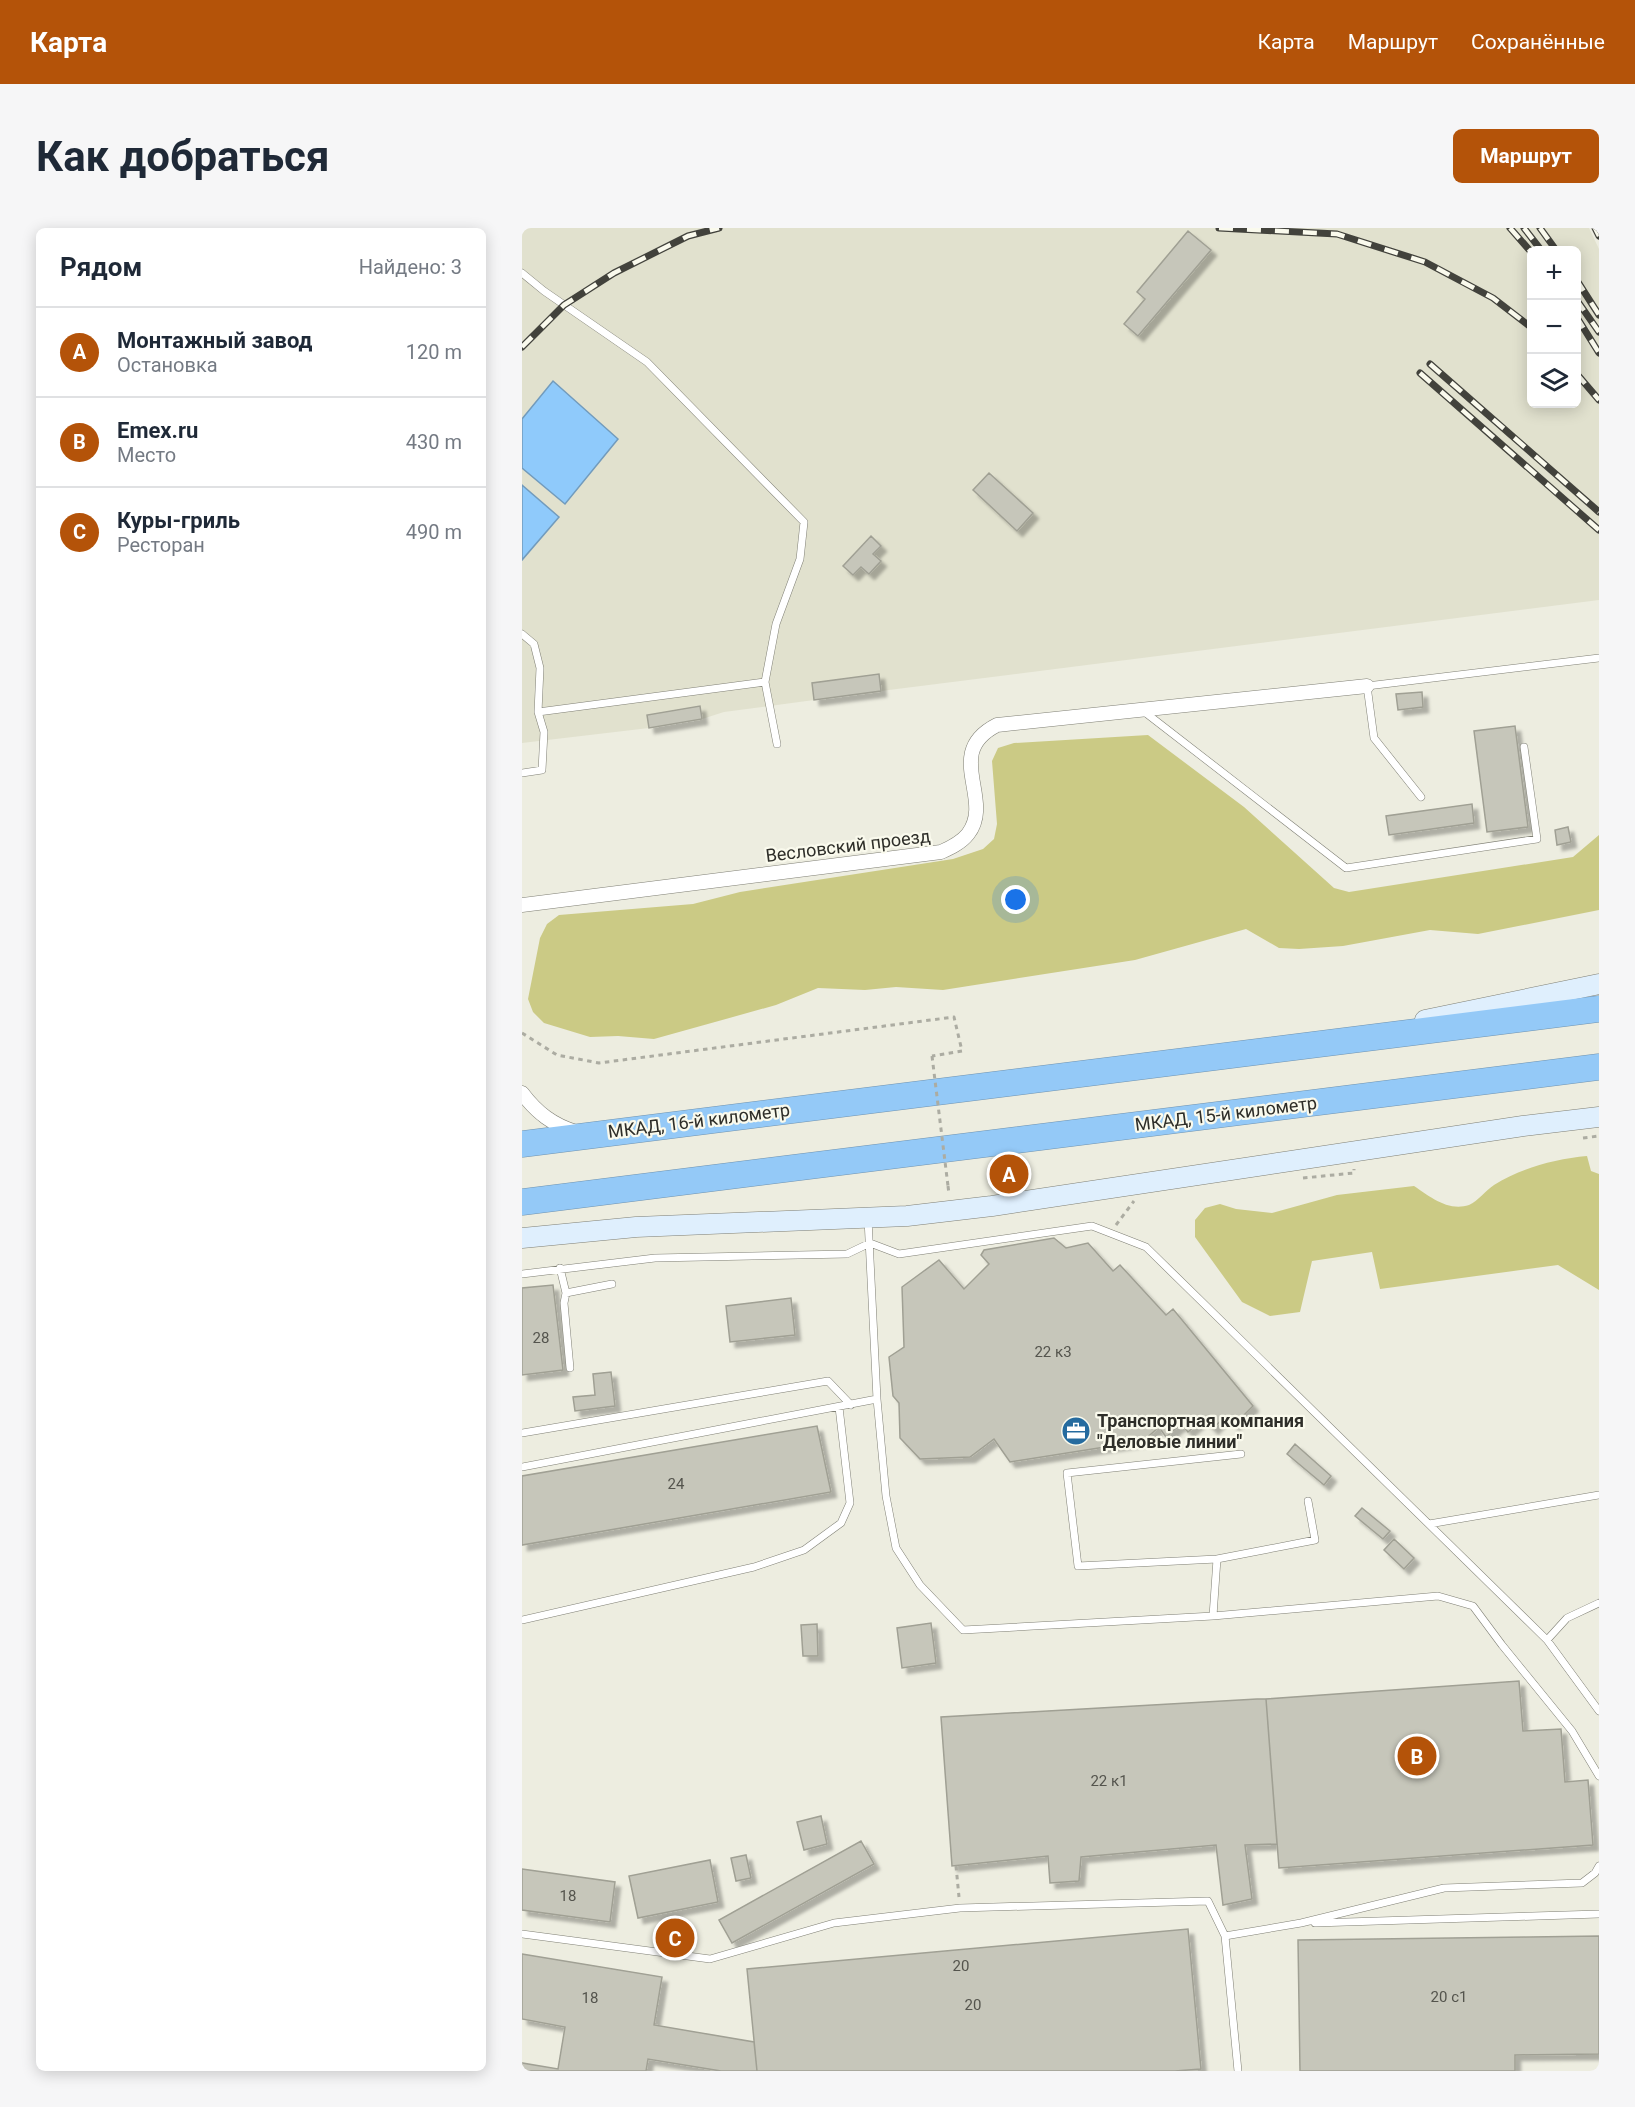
<!DOCTYPE html>
<html lang="ru">
<meta charset="utf-8">
<style>
body{margin:0;font-family:Roboto,sans-serif;background:#f6f6f7;color:#1f2937}
.controls{position:absolute;right:18px;top:18px;display:grid;overflow:hidden;border-radius:9px;box-shadow:0 3px 15px #0003}
.controls button{width:54px;height:54px;display:grid;place-items:center;padding:0;border:0;border-bottom:2px solid #e0e1e3;background:#fff;color:#1f2937;font:30px sans-serif}
.you{position:absolute;left:494px;top:672px;width:21px;height:21px;margin:-15px;border:4px solid #fff;border-radius:50%;background:#1a73e8;box-shadow:0 0 0 9px #1a73e833}
.badge{display:grid;place-items:center;width:39px;height:39px;border-radius:50%;background:#b45309;color:#fff;font-size:20px;font-weight:700}
.pin{position:absolute;translate:-50% -50%;border:3px solid #fff;box-shadow:0 2px 6px #0006}
.list{margin:0;padding:0;list-style:none}
h2{display:flex;justify-content:space-between;align-items:center;height:78px;margin:0;padding:0 24px;font-size:26px}
h2 small{font-size:20px;font-weight:400;color:#747a83}
.list li{display:grid;grid-template-columns:39px 1fr auto;gap:18px;align-items:center;box-sizing:border-box;height:90px;padding:0 24px;border-top:2px solid #e0e1e3}
.list b{display:block;font-size:22px;white-space:nowrap}
.list p{margin:0;font-size:20px;white-space:nowrap;color:#747a83}
.list em{font-size:20px;font-style:normal;color:#747a83}
.icon{flex:none;width:33px;height:33px;fill:none;stroke:currentColor;stroke-width:2;stroke-linecap:round;stroke-linejoin:round}
.map{position:relative;flex:none;width:1077px;height:1843px;overflow:hidden;border-radius:9px}
header{display:flex;align-items:center;gap:36px;box-sizing:border-box;height:84px;padding:0 30px;background:#b45309;color:#fff}
header strong{font-size:28px}
nav{display:flex;gap:33px;margin-inline-start:auto;font-size:21px}
.intro{display:flex;align-items:center;justify-content:space-between;box-sizing:border-box;height:144px;padding:0 36px}
h1{margin:0;font-size:42px}
.button{padding:15px 27px;border-radius:9px;background:#b45309;color:#fff;font-size:21px;font-weight:700}
main{display:flex;gap:36px;padding:0 36px}
aside{flex:1;background:#fff;border-radius:9px;box-shadow:0 3px 15px #0003}
.map>svg:first-child{display:block}
</style>
<header>
<strong>Карта</strong>
<nav><a>Карта</a><a>Маршрут</a><a>Сохранённые</a></nav>
</header>
<div class="intro"><h1>Как добраться</h1><a class="button">Маршрут</a></div>
<main>
<aside>
<h2>Рядом<small>Найдено: 3</small></h2>
<ul class="list">
<li><span class="badge">A</span><div><b>Монтажный завод</b><p>Остановка</p></div><em>120 m</em></li>
<li><span class="badge">B</span><div><b>Emex.ru</b><p>Место</p></div><em>430 m</em></li>
<li><span class="badge">C</span><div><b>Куры-гриль</b><p>Ресторан</p></div><em>490 m</em></li>
</ul>
</aside>
<div class="map">
<svg width="1077" height="1843" viewBox="0 0 1077 1843">
<defs>
<filter id="shadow"><feDropShadow dx="5.5" dy="5.5" stdDeviation="1.5" flood-color="#0004"/></filter>
</defs>
<rect width="100%" height="100%" fill="#edede0"/>
<!-- built -->
<path fill="#e1e1ce" fill-rule="evenodd" d="M0,0H1067L1077,21V372L359,463L202,484L180,491L127,500L0,515ZM1010,22H1054V176H1010Z"/>
<!-- green -->
<path fill="#cbca85" d="M626,507L722,579L812,660L827,664L1051,629L1077,607V682L956,706L908,702L821,718L777,721L757,720L724,701L613,732L421,762L374,759L343,762L296,760L254,777L132,811L96,808L68,809L22,795L11,784L6,771L18,710L25,696L37,687L171,676L218,664L431,631L461,621L472,611L475,596L470,533L476,520L492,515Z
M1065,928L1069,943L1077,946V1062L1036,1037L858,1061L850,1024L790,1033L778,1084L748,1088L720,1074L673,1009V992L683,980L698,976L714,981L750,985L815,967L892,958C907,968 926,984 947,977C956,973 964,962 972,957C999,940 1033,931 1065,928Z"/>
<!-- water -->
<path fill="#8fcafb" stroke="#729bbc" stroke-width="1.5" d="M31,153L96,211L43,276L0,240V191Z
M0,257L37,289L0,332Z"/>
<!-- building -->
<path fill="#c6c6ba" stroke="#a0a094" stroke-width="1.5" filter="url(#shadow)" d="M666,3L689,22L616,108L602,96L623,71L615,64Z
M467,245L511,285L495,303L451,262Z
M349,308L359,318L351,326L359,333L347,346L339,339L331,347L321,338Z
M357,446L359,463L292,472L290,455Z
M900,464L901,479L876,482L874,466Z
M178,478L180,491L127,500L125,487Z
M993,498L1006,599L965,604L952,503Z
M950,576L952,595L867,607L864,588Z
M1046,599L1049,614L1035,617L1033,602Z
M532,1010L544,1020L566,1015L591,1043L598,1037L644,1087L651,1081L731,1178L712,1197L703,1188L691,1201L681,1191L666,1204L659,1196L644,1209L637,1199L621,1213L488,1234L472,1211L448,1229L398,1231L378,1210L377,1175L371,1168L367,1129L382,1119L380,1059L417,1032L442,1061L467,1036L459,1027L462,1022Z
M31,1057L41,1142L0,1147V1060Z
M269,1070L273,1107L208,1114L204,1078Z
M89,1144L93,1178L53,1183L51,1169L73,1167L71,1146Z
M295,1198L309,1264L0,1317V1248Z
M773,1216L809,1248L802,1257L765,1226Z
M840,1280L868,1303L861,1311L833,1288Z
M872,1311L892,1330L882,1341L862,1322Z
M409,1395L414,1435L380,1440L375,1400Z
M295,1396L296,1428H281L279,1397Z
M997,1453L1001,1503L1039,1501L1043,1554L1066,1552L1071,1617L757,1640L744,1471Z
M735,1471H744L755,1616L723,1617L730,1671L701,1677L694,1617L559,1629L557,1653L528,1655L526,1628L430,1638L419,1489Z
M299,1588L305,1616L282,1622L275,1594Z
M339,1613L352,1636L210,1715L197,1692Z
M224,1627L229,1650L214,1653L209,1630Z
M188,1632L196,1674L116,1690L107,1648Z
M0,1641L93,1654L88,1694L0,1682Z
M666,1701L679,1841L653,1843H235L225,1741Z
M1077,1708V1826L993,1827V1843H778L776,1712Z
M0,1726L140,1749L132,1797L232,1814L235,1843H199L126,1831L124,1843H0V1835L36,1841L43,1799L0,1791Z"/>
<g fill="none" stroke-linecap="round" stroke-linejoin="round">
<!-- lane casing -->
<g stroke="#7f7f74" stroke-width="8">
<path id="lane" d="M0,45L22,63L125,134L282,294L278,331L254,396L243,454L255,516
M0,406L12,416L18,440L16,484L22,504L20,542L0,545
M620,482L824,640L1015,611L1002,519
M16,484L243,454
M899,569L852,510L845,458L1077,430
M346,991L355,1171L364,1268L374,1320L398,1357L441,1402L691,1388L916,1368L951,1378L980,1417L1050,1503L1077,1548
M38,1040L44,1065L90,1056
M0,1046L133,1030L325,1026L348,1015L377,1026L570,998L624,1019L1025,1412L1077,1483
M44,1065L42,1075L48,1140
M0,1205L306,1153L329,1177
M0,1239L355,1171
M907,1296L1077,1267
M695,1331L793,1312L786,1273
M691,1388L695,1331L556,1338L545,1245L719,1226
M0,1392L232,1339L282,1322L319,1295L328,1275L317,1179
M1025,1412L1045,1390L1077,1375
M793,1695L1077,1686
M0,1706L188,1731L312,1695L438,1680L686,1673L703,1708L716,1843
M703,1708L779,1695L922,1660L1060,1655L1073,1645L1077,1638"/>
</g>
<!-- street casing -->
<g stroke="#7f7f74" stroke-width="15">
<path id="street" d="M0,677L419,624C428,620 439,615 446,606C473,571 420,525 475,497L845,458
M0,865C15,885 31,897 54,904"/>
</g>
<!-- secondary casing -->
<g stroke="#7f7f74" stroke-width="21">
<path id="secondary" d="M903,792L1077,756
M0,1010L114,999L385,988L470,978L1001,898L1077,889"/>
</g>
<!-- highway casing -->
<g stroke="#7093af" stroke-width="27">
<path id="highway" d="M0,916L1077,781
M0,974L1077,839"/>
</g>
<!-- path -->
<path stroke="#acaca2" stroke-width="3" stroke-dasharray="4.5 4.5" stroke-linecap="butt" d="M0,805L35,827L77,835L432,789L440,823L410,828
M1061,910L1077,908
M781,950L832,945V941
M426,958L427,966
M594,997L612,973
M434,1638L437,1669"/>
<!-- lane -->
<use href="#lane" stroke="#fff" stroke-width="7"/>
<!-- street -->
<use href="#street" stroke="#fff" stroke-width="14"/>
<!-- secondary -->
<use href="#secondary" stroke="#dfeffd" stroke-width="20"/>
<!-- highway -->
<use href="#highway" stroke="#94c9f7" stroke-width="26"/>
<!-- rail casing -->
<g stroke="#42423c" stroke-width="7">
<path id="rail" d="M697,0L815,6L903,34L971,70L1010,100
M988,0L1010,25
M1002,0L1019,22
M1018,0L1034,22
M1073,0L1077,8
M1054,51L1077,87
M1054,71L1077,104
M1054,88L1077,125
M0,119L42,77L92,45L166,8L197,0
M908,136L1077,284
M898,145L1077,302
M1054,145L1077,172"/>
</g>
<!-- rail -->
<use href="#rail" stroke="#fafaed" stroke-width="4.5" stroke-dasharray="14" stroke-linecap="butt"/>
<!-- path-bridge -->
<path stroke="#acaca2" stroke-width="3" stroke-dasharray="4.5 4.5" stroke-linecap="butt" d="M410,828L426,958"/>
</g>
<!-- icons -->
<defs>
<g id="office-disc" transform="scale(1.5)"><circle r="9.5" fill="#256b9f" stroke="#fafaed"/><path d="M-6-3h4V-5.5h4V-3h4V5H-6ZM-1-4.5V-3h2v-1.5ZM-6 0V1H6V0Z" fill="#fff"/></g>
</defs>
<g fill-rule="evenodd">
<use href="#office-disc" x="554" y="1203"/>
</g>
<g text-anchor="middle" stroke-width="4.5" stroke-linejoin="round" paint-order="stroke">
<!-- number labels -->
<g font-size="15" fill="#54544d">
<text x="19" y="1115">28</text>
<text x="531" y="1129">22 к3</text>
<text x="154" y="1261">24</text>
<text x="587" y="1558">22 к1</text>
<text x="46" y="1673">18</text>
<text x="439" y="1743">20</text>
<text x="927" y="1774">20 с1</text>
<text x="68" y="1775">18</text>
<text x="451" y="1782">20</text>
</g>
<!-- street labels -->
<g font-size="18" fill="#2e2e29" stroke="#fafaed">
<text transform="translate(326 618) rotate(-7)" y="6">Весловский проезд</text>
<text transform="translate(704 886) rotate(-7)" y="6">МКАД, 15-й километр</text>
<text transform="translate(177 893) rotate(-7)" y="6">МКАД, 16-й километр</text>
</g>
<!-- poi labels -->
<g font-size="18" font-weight="bold" fill="#2e2e29" stroke="#fafaed" text-anchor="start">
<text x="575" y="1199">Транспортная компания<tspan x="575" dy="21">"Деловые линии"</tspan></text>
</g>
</g>
</svg>
<div class="controls">
<button>+</button>
<button>−</button>
<button><svg class="icon" aria-label="layers" viewBox="0 0 24 24"><path d="M12 4l9 5-9 5-9-5zM3 14l9 5 9-5"/></svg></button>
</div>
<div class="you"></div>
<div class="pin badge" style="left:487px;top:946px">A</div>
<div class="pin badge" style="left:895px;top:1528px">B</div>
<div class="pin badge" style="left:153px;top:1710px">C</div>
</div>
</main>
